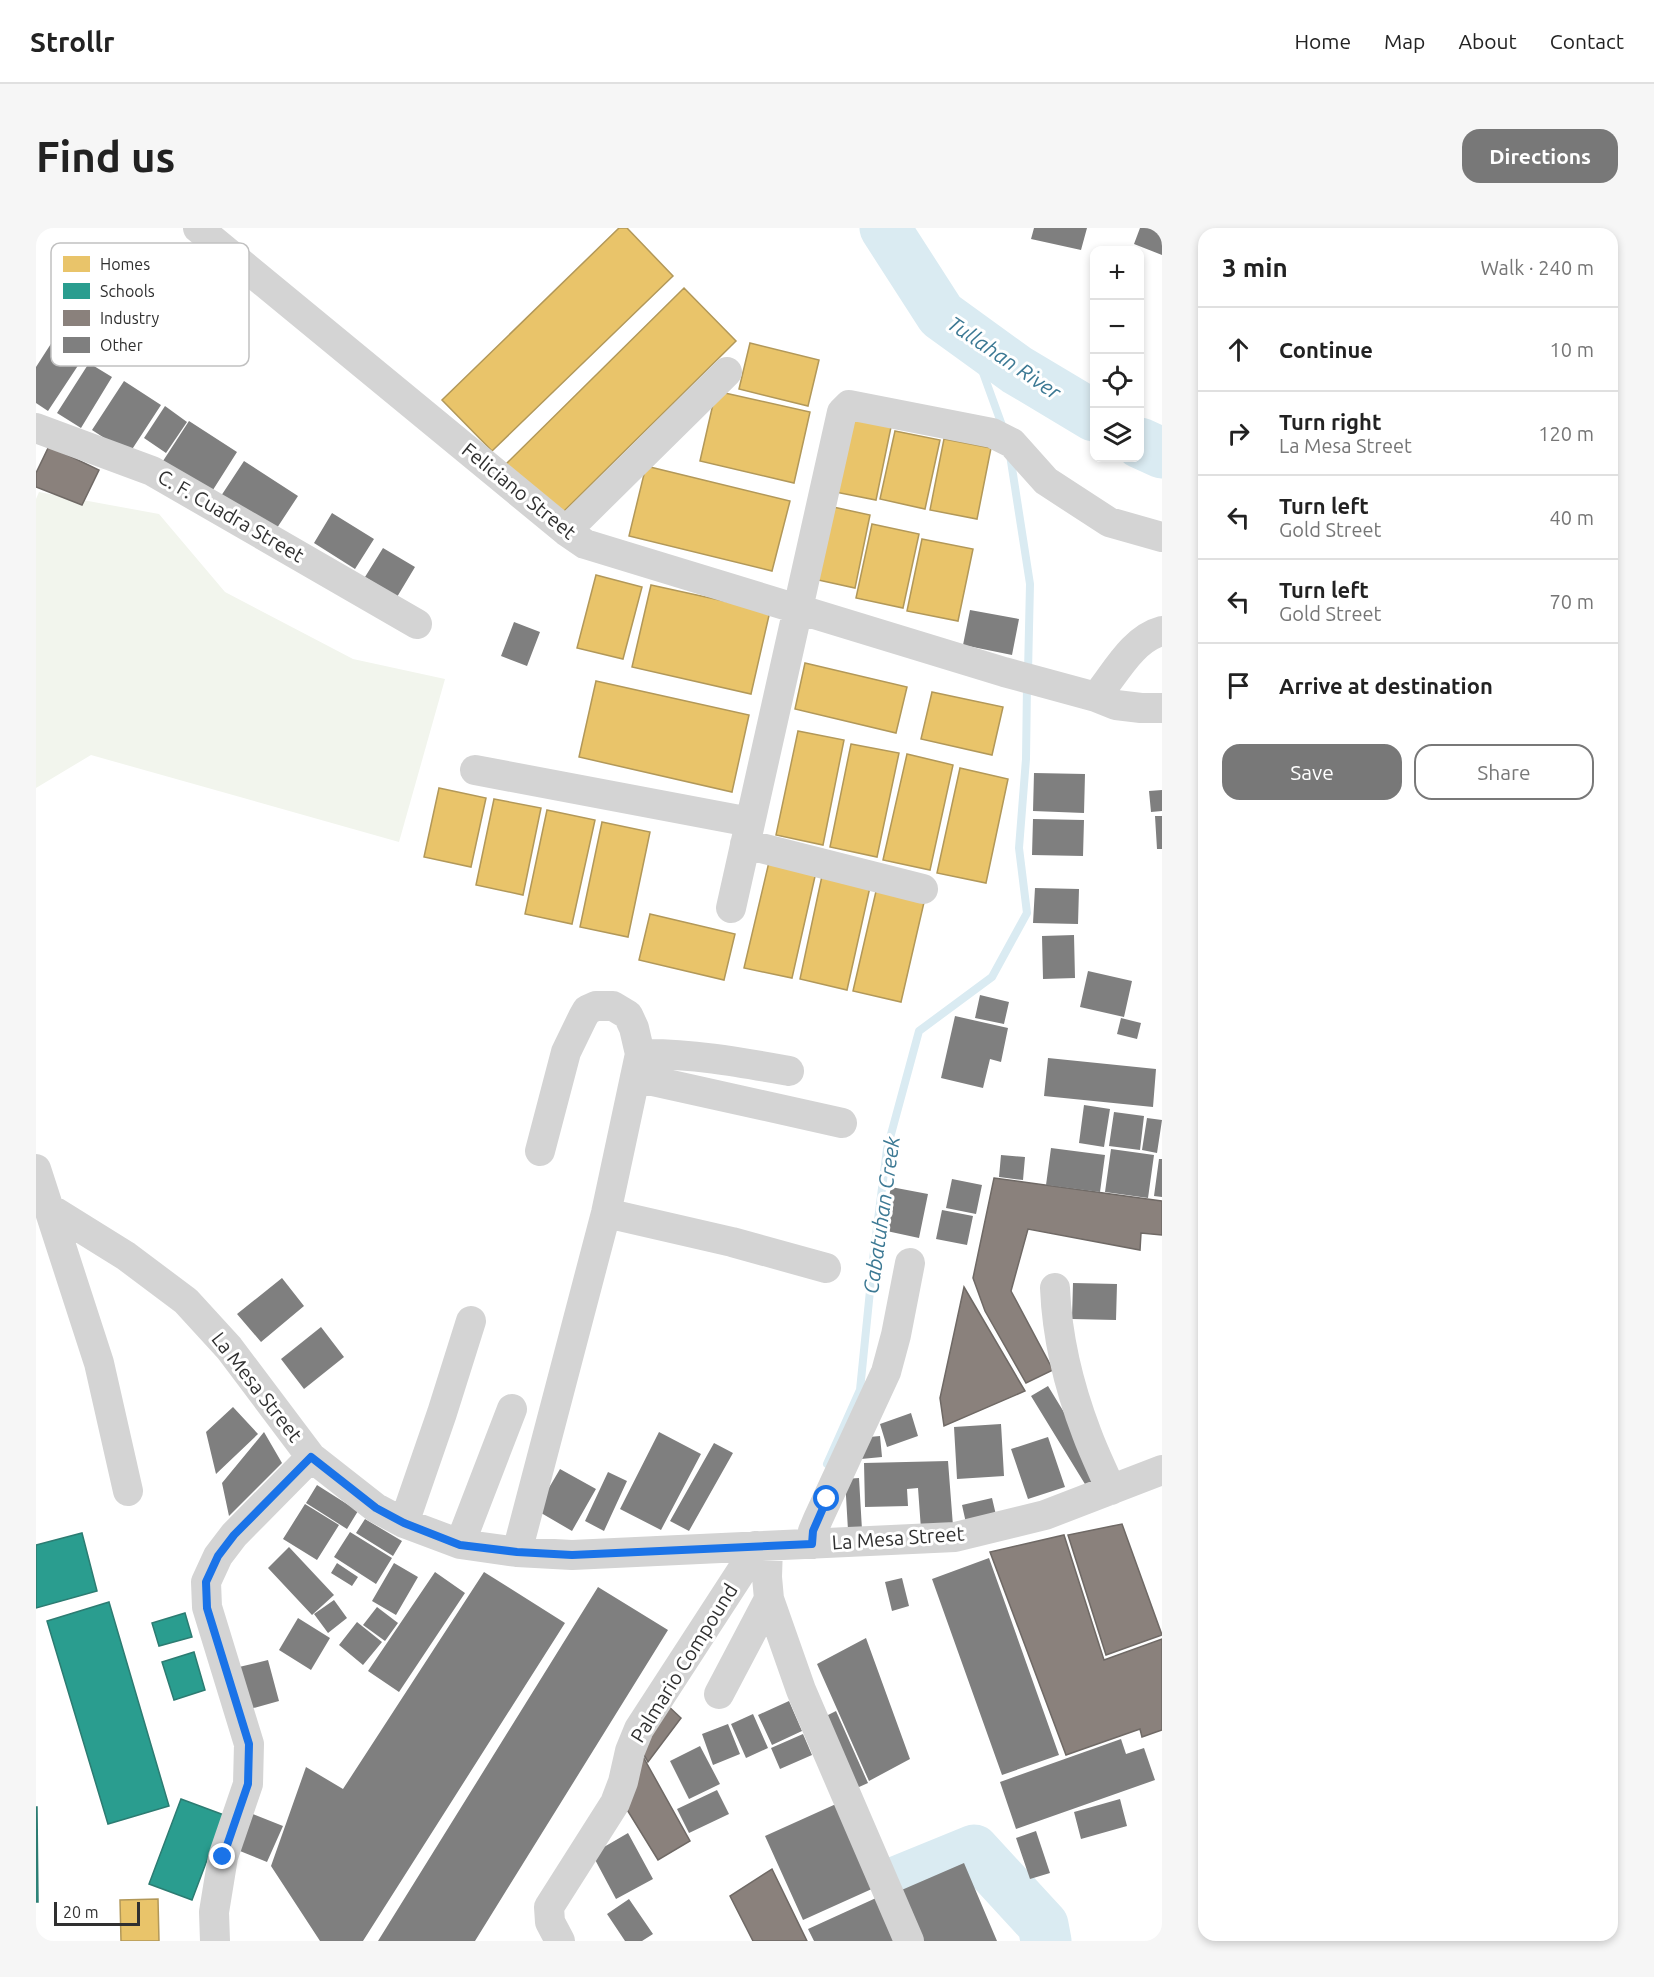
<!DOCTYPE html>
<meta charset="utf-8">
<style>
body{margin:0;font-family:Ubuntu,sans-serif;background:#f6f6f6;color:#222}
.controls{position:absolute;right:18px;top:18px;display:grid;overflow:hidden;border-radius:12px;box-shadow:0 3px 9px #0003}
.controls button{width:54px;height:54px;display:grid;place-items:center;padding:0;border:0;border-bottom:2px solid #e0e0e0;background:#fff;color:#222;font:30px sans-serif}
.scale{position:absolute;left:18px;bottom:15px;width:86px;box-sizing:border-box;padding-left:6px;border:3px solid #303030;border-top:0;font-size:16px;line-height:21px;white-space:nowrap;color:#303030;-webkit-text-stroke:4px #fff;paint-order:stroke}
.stop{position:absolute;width:18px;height:18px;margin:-14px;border:4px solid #1a73e8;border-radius:50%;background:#fff}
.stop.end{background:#1a73e8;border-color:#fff;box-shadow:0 2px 6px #0008}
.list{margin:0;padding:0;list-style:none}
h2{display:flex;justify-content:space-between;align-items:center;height:78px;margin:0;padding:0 24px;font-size:26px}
h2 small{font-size:20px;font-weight:400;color:#767676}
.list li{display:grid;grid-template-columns:39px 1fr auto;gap:18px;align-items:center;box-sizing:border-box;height:84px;padding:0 24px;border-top:2px solid #e0e0e0}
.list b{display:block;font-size:22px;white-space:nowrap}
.list p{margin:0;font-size:20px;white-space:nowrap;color:#767676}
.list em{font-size:20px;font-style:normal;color:#767676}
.actions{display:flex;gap:12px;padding:18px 24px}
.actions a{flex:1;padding:14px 0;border:2px solid #787878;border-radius:18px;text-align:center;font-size:21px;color:#787878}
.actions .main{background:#787878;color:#fff}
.icon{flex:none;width:33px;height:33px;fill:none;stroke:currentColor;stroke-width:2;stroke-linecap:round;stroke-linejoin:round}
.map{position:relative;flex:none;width:1126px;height:1713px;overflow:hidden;border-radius:18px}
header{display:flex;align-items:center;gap:36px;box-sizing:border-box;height:84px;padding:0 30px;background:#fff;border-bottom:2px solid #e0e0e0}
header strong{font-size:28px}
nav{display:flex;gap:33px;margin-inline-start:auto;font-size:21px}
.intro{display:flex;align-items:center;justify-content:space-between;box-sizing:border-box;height:144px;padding:0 36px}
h1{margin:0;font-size:42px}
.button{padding:15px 27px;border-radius:18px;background:#787878;color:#fff;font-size:21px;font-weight:700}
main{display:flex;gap:36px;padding:0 36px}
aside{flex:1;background:#fff;border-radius:18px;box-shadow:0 3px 9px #0003}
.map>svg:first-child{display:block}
</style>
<header>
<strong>Strollr</strong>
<nav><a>Home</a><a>Map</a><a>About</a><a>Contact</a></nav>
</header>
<div class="intro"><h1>Find us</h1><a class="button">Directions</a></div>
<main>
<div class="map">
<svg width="1126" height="1713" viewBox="0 0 1126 1713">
<rect width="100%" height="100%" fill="#fff"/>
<!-- green -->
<path fill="#f2f5ed" d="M3,264L123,286L189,364L317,431L409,451L363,614L55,527L0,560V271Z"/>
<!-- homes -->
<path fill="#e9c46a" stroke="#b29859" stroke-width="1.5" d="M583,0H591L637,48L456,223L406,172Z
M648,60L700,113L520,291L468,238Z
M714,115L783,132L772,178L703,161Z
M680,163L774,184L758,255L664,233Z
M809,189L855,199L840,272L794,263Z
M859,203L904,212L889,281L844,271Z
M908,211L955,220L941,291L894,282Z
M610,238L754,273L736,343L593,308Z
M788,277L834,287L819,360L773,350Z
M836,296L883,306L867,380L820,370Z
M886,311L937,321L922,393L871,383Z
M560,347L606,359L587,431L541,420Z
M615,357L734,383L715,466L596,439Z
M769,435L871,459L860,505L759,481Z
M560,453L713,487L696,564L543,529Z
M896,464L967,479L956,527L885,511Z
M762,503L808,512L787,617L740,607Z
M815,516L863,525L841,629L794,619Z
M871,526L917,537L894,642L847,632Z
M924,540L972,551L950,655L901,645Z
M403,560L450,570L435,639L388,629Z
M458,571L505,580L487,667L440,657Z
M511,582L559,592L536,696L489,686Z
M566,594L614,604L592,709L544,699Z
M733,634L780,644L756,750L708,740Z
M786,648L834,659L811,762L764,751Z
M841,659L889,670L865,774L817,763Z
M614,686L699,706L688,752L603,732Z
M122,1671L123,1713H85L84,1672Z"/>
<!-- schools -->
<path fill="#2a9d8f" stroke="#2c7c72" stroke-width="1.5" d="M46,1305L61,1363L0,1380V1317Z
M73,1374L133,1578L72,1596L11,1393Z
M149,1385L156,1409L123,1418L116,1395Z
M158,1424L169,1462L138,1472L126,1434Z
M145,1571L188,1587L156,1672L113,1656Z
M1,1579L2,1674H0V1579Z"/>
<!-- industry -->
<path fill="#8a817c" stroke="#6f6965" stroke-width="1.5" d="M13,218L63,242L46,277L0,259V245Z
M958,950L1126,973V1007L1105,1005L1104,1022L992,1001L975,1063L1017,1142L990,1155L949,1083L937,1050Z
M928,1059L989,1163L908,1198L904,1170Z
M1086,1296L1126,1407L1070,1427L1032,1307Z
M1028,1307L1068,1432L1126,1411V1502L1106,1509L1104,1501L1030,1527L954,1324Z
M630,1476L645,1490L612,1534L601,1515Z
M605,1525L654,1613L622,1632L585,1572Z
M736,1641L771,1713H717L694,1668Z"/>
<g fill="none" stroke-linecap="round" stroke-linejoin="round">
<!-- stream -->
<path stroke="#daebf2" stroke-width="8" d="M934,109L967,200
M974,227L994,356L992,444
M791,1236L824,1162L838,1023L851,921L883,803L956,749L991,685L983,620L990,531L991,457"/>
<!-- river -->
<path stroke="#daebf2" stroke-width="51" d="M849,0L905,87L981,142L1058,188
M1104,215L1126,225
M862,1653L938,1622L1007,1697L1010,1713"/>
</g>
<!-- building -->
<path fill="#7f7f7f" d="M998,0H1051L1045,22L995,11Z
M1104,0H1126V27L1098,16Z
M18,111L47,130L12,183L0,175V139Z
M53,135L76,149L45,200L21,185Z
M88,153L125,177L93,226L56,202Z
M129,178L151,194L130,225L108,210Z
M153,193L201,224L175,265L127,233Z
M208,233L262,268L239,303L185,268Z
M296,285L338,311L319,341L278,315Z
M347,320L379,339L361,369L329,349Z
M934,382L983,391L976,427L927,417Z
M478,394L504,404L491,438L465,428Z
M998,545L1049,546L1048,585L997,583Z
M1126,562V583L1115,584L1113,563Z
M1119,588H1126V621H1121Z
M997,591L1048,592L1047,628L996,627Z
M999,660L1043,661L1042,696L997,695Z
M1038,707L1039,750L1007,751L1006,708Z
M1052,743L1096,753L1088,789L1044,779Z
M944,767L973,774L968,796L939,790Z
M919,788L972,800L965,834L954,831L947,860L905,850Z
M1085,790L1105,795L1101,811L1081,806Z
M1012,830L1120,841L1117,879L1008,868Z
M1048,877L1074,881L1068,919L1043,915Z
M1078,884L1108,888L1104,922L1073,918Z
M1111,890L1126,892L1121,925L1106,922Z
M1015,920L1069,927L1064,964L1010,957Z
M1075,921L1118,927L1112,970L1069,964Z
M965,927L989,929L987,952L963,949Z
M1123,931H1126V969L1118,968Z
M916,951L946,957L940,986L910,980Z
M855,959L892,966L883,1010L846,1002Z
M906,982L937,988L931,1017L900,1011Z
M246,1050L268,1078L225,1114L201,1086Z
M1037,1055L1081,1056L1080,1092L1036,1091Z
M285,1099L308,1129L268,1161L245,1131Z
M1012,1158L1068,1250L1052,1261L995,1168Z
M197,1179L222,1206L180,1246L170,1204Z
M875,1185L882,1208L851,1219L844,1196Z
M965,1196L968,1248L921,1251L918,1199Z
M228,1204L246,1235L193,1288L186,1255Z
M623,1204L665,1226L625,1302L584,1281Z
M844,1208L846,1229L825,1231L823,1210Z
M1012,1209L1029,1259L992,1271L975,1221Z
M678,1215L697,1225L653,1303L634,1293Z
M912,1233L917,1298L885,1301L882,1260L871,1261L872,1278L829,1279L828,1235Z
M524,1241L560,1261L536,1303L500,1282Z
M572,1244L591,1253L568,1303L549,1293Z
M823,1250L826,1302H812L809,1251Z
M281,1257L322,1283L311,1301L270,1275Z
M956,1270L960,1287L930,1295L926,1277Z
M269,1276L303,1297L281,1332L247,1311Z
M329,1291L366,1313L357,1328L320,1305Z
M314,1304L356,1330L340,1356L298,1329Z
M253,1319L298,1367L276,1387L232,1340Z
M953,1330L1023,1527L966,1547L896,1351Z
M301,1335L322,1349L316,1358L295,1345Z
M358,1335L382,1349L360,1387L336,1373Z
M399,1344L429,1365L363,1464L332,1443Z
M448,1344L529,1395L327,1713H284L235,1638L270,1539L307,1561Z
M866,1350L873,1378L856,1383L849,1354Z
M562,1359L632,1402L439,1713H342Z
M298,1372L311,1390L292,1405L278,1386Z
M341,1379L362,1395L349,1413L327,1397Z
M262,1390L294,1410L275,1442L243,1422Z
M321,1394L346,1414L327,1437L303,1417Z
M830,1410L874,1531L833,1553L781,1436Z
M232,1432L243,1473L214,1481L203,1439Z
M753,1473L766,1503L736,1517L722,1487Z
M800,1483L832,1555L814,1563L784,1491Z
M717,1486L732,1520L710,1530L695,1496Z
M692,1496L704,1526L677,1537L666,1506Z
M767,1506L776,1527L744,1541L735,1520Z
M1085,1511L1090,1526L1108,1520L1119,1552L980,1601L964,1554Z
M664,1518L684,1556L653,1571L634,1533Z
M681,1562L693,1586L653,1605L641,1581Z
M1084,1571L1091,1598L1045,1611L1038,1584Z
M800,1576L838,1660L767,1692L729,1608Z
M214,1585L247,1598L231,1634L199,1621Z
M1000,1603L1014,1645L994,1651L980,1610Z
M592,1605L617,1651L580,1671L556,1626Z
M928,1635L961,1713H881L861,1664Z
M840,1670L860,1713H778L772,1701Z
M593,1671L617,1706L606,1713H589L571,1686Z"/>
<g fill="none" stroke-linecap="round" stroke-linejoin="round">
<!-- minor -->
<path stroke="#d4d4d4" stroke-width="30" d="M162,0L530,303L549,316L968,444L1060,469L1080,477L1105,480H1126
M0,200L116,243L381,396
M530,303L691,144
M1060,469C1079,446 1096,411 1126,403
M439,542L714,594
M709,616L887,661
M695,680L806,184L813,177L956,205L976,215L1010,253L1073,294L1126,309
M604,826C654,825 703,834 753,843
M599,849L806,895
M0,941L63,1135L92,1263
M0,972L90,1028L150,1073L193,1120L275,1229L340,1280L368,1295L424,1316L481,1324L536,1327L919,1309L1009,1287L1126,1242
M570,985L696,1014L790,1040
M1019,1060C1021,1109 1033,1159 1051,1206C1058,1225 1067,1243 1075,1262
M368,1295L406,1185L435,1093
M424,1316L476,1181
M776,1316L777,1303L782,1291L850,1144L860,1107L874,1035
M732,1318L731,1349L733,1371L765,1462L873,1713
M481,1324L570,985L604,826L598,800L592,787L577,778H560L551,782L547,789L530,824L504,923
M683,1466L733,1371
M179,1713L178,1684L187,1629L212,1556L213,1516L171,1379L170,1354L182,1328L198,1307L275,1229
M524,1713L514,1694L513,1679L579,1575L587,1554L594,1523L603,1501L712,1333L719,1318"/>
</g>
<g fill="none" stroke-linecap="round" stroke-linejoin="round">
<!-- route -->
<path stroke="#1a73e8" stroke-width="8" d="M187,1629L212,1556L213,1516L171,1380L170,1354L182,1328L198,1307L275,1229L340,1280L368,1295L424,1317L481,1324L536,1327L776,1316L777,1303L791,1271"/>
</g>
<g text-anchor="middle" stroke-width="6" stroke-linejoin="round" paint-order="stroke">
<!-- street labels -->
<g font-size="20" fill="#303030" stroke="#fff">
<text transform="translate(483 263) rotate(39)" y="7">Feliciano Street</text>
<text transform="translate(195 288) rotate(30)" y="7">C. F. Cuadra Street</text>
<text transform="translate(221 1159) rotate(52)" y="7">La Mesa Street</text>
<text transform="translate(862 1310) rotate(-4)" y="7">La Mesa Street</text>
<text transform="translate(648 1435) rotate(-58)" y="7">Palmario Compound</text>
</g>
<!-- water labels -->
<g font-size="21" font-style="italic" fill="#3c7994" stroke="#fff">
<text transform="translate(968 130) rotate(34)" y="7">Tullahan River</text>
<text transform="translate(846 987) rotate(-82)" y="7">Cabatuhan Creek</text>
</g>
</g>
<!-- legend -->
<rect x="15" y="15" width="198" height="123" rx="9" fill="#fff" stroke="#c1c1c1" stroke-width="1.5"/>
<rect x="27" y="28" width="27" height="16" fill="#e9c46a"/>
<rect x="27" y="55" width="27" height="16" fill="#2a9d8f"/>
<rect x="27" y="82" width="27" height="16" fill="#8a817c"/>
<rect x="27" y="109" width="27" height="16" fill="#7f7f7f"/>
<g font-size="16" fill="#303030">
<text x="64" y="42">Homes</text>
<text x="64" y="69">Schools</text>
<text x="64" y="96">Industry</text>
<text x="64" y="123">Other</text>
</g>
</svg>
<div class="controls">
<button>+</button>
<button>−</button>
<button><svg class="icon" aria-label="locate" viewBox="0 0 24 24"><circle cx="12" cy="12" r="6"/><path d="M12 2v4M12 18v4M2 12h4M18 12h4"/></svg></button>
<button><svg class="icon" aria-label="layers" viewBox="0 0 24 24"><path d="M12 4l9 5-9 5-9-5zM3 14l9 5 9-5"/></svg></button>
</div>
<div class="scale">20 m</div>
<div class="stop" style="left:791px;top:1271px"></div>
<div class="stop end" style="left:187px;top:1629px"></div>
</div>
<aside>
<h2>3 min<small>Walk · 240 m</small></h2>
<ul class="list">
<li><svg class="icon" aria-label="ahead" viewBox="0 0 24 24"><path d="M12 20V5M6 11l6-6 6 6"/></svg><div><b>Continue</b></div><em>10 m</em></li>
<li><svg class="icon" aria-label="right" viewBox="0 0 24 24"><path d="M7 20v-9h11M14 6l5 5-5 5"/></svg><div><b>Turn right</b><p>La Mesa Street</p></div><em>120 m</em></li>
<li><svg class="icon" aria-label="left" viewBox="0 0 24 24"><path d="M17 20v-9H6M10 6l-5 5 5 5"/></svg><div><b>Turn left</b><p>Gold Street</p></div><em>40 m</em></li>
<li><svg class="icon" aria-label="left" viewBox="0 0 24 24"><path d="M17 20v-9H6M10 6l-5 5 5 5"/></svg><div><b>Turn left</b><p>Gold Street</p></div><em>70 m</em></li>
<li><svg class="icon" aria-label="arrive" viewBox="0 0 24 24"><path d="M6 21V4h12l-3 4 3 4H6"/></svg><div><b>Arrive at destination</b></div></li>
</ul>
<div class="actions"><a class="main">Save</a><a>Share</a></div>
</aside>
</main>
